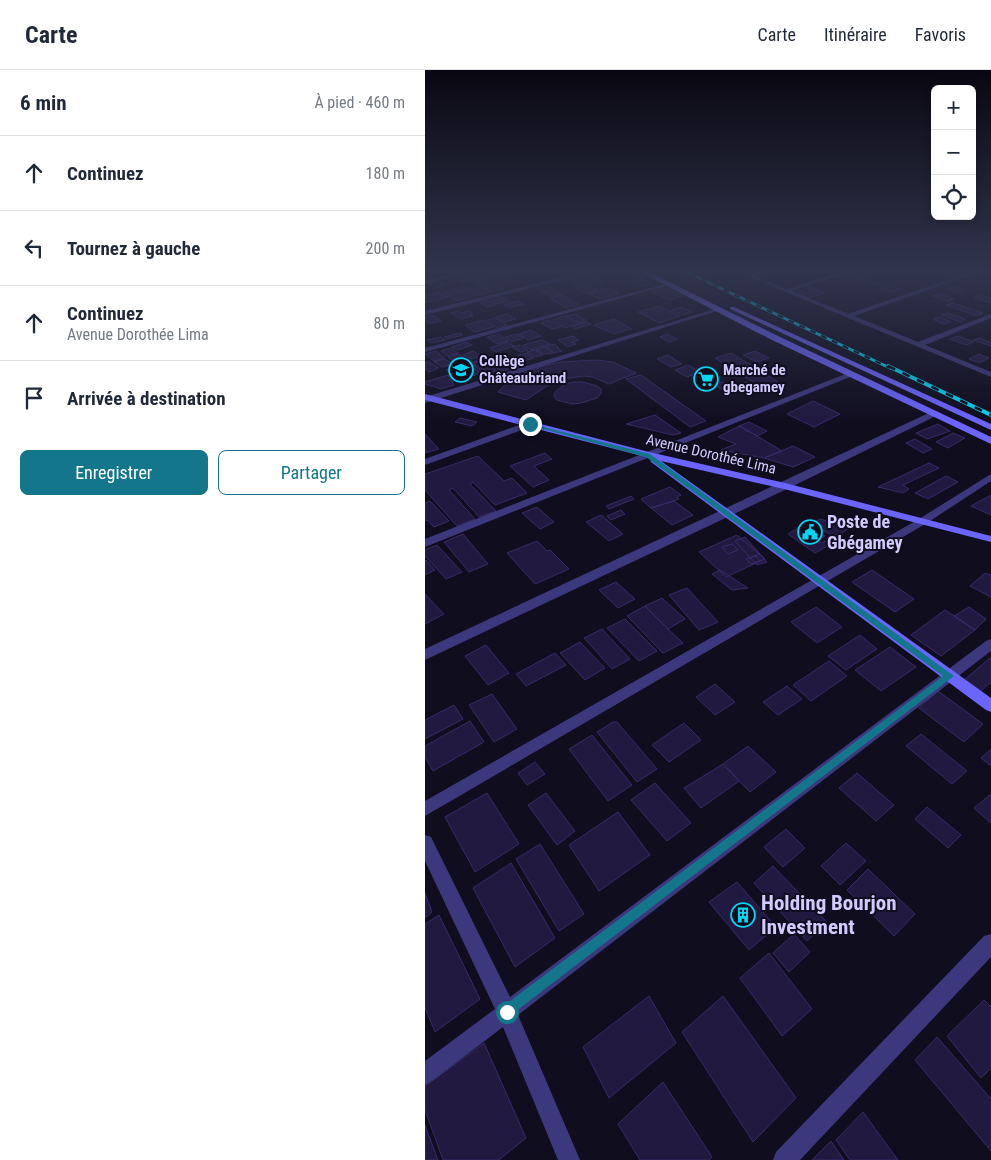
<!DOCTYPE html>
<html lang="fr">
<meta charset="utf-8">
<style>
body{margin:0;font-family:"Roboto Condensed",sans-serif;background:#f6f6f7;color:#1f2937}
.controls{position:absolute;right:15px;top:15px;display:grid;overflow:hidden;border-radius:8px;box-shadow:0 2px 8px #0003}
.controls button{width:45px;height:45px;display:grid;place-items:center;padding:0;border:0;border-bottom:1px solid #e0e1e3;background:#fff;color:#1f2937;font:25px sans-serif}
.stop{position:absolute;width:15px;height:15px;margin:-11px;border:4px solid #13768b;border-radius:50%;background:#fff}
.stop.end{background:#13768b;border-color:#fff;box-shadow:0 1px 5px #0008}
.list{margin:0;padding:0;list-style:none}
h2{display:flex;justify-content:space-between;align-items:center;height:65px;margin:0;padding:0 20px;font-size:21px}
h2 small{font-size:16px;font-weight:400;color:#747a83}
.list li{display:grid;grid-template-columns:32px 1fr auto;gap:15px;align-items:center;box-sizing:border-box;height:75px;padding:0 20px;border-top:1px solid #e0e1e3}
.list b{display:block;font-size:19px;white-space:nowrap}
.list p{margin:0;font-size:16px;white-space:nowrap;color:#747a83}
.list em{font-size:16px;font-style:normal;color:#747a83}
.actions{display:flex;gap:10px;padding:15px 20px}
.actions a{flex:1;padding:11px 0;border:1px solid #13768b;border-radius:8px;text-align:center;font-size:18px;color:#13768b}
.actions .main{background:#13768b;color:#fff}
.icon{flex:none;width:28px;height:28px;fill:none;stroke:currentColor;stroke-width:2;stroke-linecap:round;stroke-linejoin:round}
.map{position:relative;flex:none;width:566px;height:1090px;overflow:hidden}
header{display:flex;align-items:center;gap:30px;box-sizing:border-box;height:70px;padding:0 25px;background:#fff;border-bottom:1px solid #e0e1e3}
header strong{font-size:24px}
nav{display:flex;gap:28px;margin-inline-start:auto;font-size:18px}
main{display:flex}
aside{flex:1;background:#fff}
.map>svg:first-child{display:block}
</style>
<header>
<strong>Carte</strong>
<nav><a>Carte</a><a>Itinéraire</a><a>Favoris</a></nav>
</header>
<main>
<aside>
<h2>6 min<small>À pied · 460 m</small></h2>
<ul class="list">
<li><svg class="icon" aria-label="ahead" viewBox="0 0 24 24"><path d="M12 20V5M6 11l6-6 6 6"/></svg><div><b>Continuez</b></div><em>180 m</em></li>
<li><svg class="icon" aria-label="left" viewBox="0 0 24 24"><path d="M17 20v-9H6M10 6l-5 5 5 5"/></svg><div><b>Tournez à gauche</b></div><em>200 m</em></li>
<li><svg class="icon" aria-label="ahead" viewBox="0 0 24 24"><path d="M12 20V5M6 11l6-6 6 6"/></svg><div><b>Continuez</b><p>Avenue Dorothée Lima</p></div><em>80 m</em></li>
<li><svg class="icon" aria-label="arrive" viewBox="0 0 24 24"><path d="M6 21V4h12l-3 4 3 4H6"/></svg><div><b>Arrivée à destination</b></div></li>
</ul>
<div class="actions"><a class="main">Enregistrer</a><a>Partager</a></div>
</aside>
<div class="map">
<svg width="566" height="1090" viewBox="0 0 566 1090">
<rect width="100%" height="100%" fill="#100d1f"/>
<!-- building -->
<path fill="#21193f" stroke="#392b6b" d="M312,199H351L354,200L330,206Z
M69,200L74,203L60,206L55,203Z
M81,202L85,204L49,213L45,211Z
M432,203L443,207L436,210L424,205Z
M41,206L48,209L35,212L29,209Z
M166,206L181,213L169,216L154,209Z
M151,208L160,214L151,216L142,210Z
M217,208L229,214L219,216L207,211Z
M14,210L22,215L11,218L3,213Z
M64,211L79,219L67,222L52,214Z
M452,211L475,219L467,222L445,213Z
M162,215L173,220L162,224L150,218Z
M40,216L44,219L23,224L19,222Z
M55,216L65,222L53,225L43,219Z
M385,216L400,223L383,228L366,221L372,219L382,223L389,221L380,217Z
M531,216L542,220L535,223L524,219Z
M183,218L195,223L176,229L164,224Z
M241,218L258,226L244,230L227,222Z
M128,219L136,224L125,227L117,222Z
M43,221L51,226L31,231L23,226Z
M15,222L23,227L0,233V226Z
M517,224L529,229L523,231L508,226Z
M137,225L153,234L141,238L125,228Z
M555,225L566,228V233L549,228Z
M78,227L85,231L71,234L65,230Z
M62,230L70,235L62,237L54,232Z
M94,231L99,234L83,238L79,235Z
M528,233L558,243L551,246L521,235Z
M234,236L255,246L234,253L213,242Z
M256,237L267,242L258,245L246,240Z
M33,241L36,243L44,241L48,244L45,245L48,246L36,249L26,243Z
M522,243L540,249L535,252L517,245Z
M82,244L91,249L79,252L71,247Z
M150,244L162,251L154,253L141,246Z
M7,245L16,251L5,254L0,250V247Z
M139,246L153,254L140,258L127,250Z
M516,247L526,252L518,254L508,249Z
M71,248L82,255L72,258L62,250Z
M189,249L207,259L189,264L168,255Z
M59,250L69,257L49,262L40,255Z
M124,250L136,257L127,259L116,253Z
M161,252L166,254L150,259L146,256Z
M106,260L116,266L103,270L94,264Z
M35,263L38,265L22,269L19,267Z
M74,264L83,271L72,274L62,267Z
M92,264L99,268L86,272L80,267Z
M242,264L252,269L244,272L235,267Z
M148,266L154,270L147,272L151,274L143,277L133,270Z
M533,266L549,272L541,275L525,269Z
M16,267L20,270L6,273L2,270Z
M554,268L566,273V276L548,270Z
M117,270L125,274L106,280L98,275Z
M42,272L47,275L33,280L27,277Z
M83,272L89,276L71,282L65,278Z
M129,274L134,278H132L137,281L130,283L120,277Z
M95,275L103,280L95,282L87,277Z
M119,277L129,283L118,284L111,280Z
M26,278L33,283L22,286L16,281Z
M110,280L118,285L110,287L102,282Z
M11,281L20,288L9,291L0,284Z
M48,281L56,286L46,289L38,285Z
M330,281L344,288L332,292L318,285Z
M101,283L109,288L89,294L82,289Z
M306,283L353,312L336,317L290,288Z
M34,284L42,290L31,294L23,287Z
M554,284L564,288L554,293L544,289Z
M75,285L82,291L69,295L61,289Z
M243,285L257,294L246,297L232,289Z
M20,289L28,294L17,297L9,292Z
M58,289L72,301L60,304L46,293Z
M171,290L188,292L211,303L184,314L168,307L159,306L131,310L101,330L73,322L87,308L118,296L135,292Z
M83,291L92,297L76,301L68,295Z
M4,292L14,298L4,302L0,299V293Z
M43,294L56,303L34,310L21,300Z
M263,295L275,302L262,307L250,300Z
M286,304L294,310L287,312L279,306Z
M23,305L29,315L16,319L0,314V312Z
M216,305L281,351L265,357L201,309Z
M149,312H158L172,316L176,319V323L172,328L156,333L147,334L132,330L129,326L130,322L140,314Z
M298,312L307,319L298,321L290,314Z
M321,312L331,317L323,321L313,315Z
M388,331L415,344L389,357L362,344Z
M230,345L256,363L248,365L201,354Z
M35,348L52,352L47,356L30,352Z
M324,352L342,361L332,366L314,356Z
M513,354L525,361L502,369L491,363Z
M314,356L332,366L357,381L339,388L296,380L311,374L293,367Z
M528,363L540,368L523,378L511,372Z
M0,364L14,379L0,383Z
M490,369L507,379L498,383L481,373Z
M368,376L390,387L368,397L339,388Z
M120,383L127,389L109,396L124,410L108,417L85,396Z
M53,386L79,411L87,408L102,423L70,435L48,412L45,414L71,441L54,447L28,418L24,420L50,449L32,456L0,420V404Z
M504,393L514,398L478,415L484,419L478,423L453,417Z
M521,406L533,412L503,429L490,423Z
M245,417L256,425L252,427L254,429L226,438L216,429Z
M566,425V445L546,436Z
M206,426L209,429L184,439L181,436Z
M5,431L24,451L9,457L2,450L0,451V433Z
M249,431L268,445L247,455L226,438Z
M112,437L129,452L115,459L97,443Z
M196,440L200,444L186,450L182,446Z
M176,445L198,464L184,471L161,452Z
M395,449L424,458L415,464L407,465L393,458L390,460L400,466L393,471L396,473L400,471L404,475L390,483L363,464L378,455L386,452L389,453Z
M38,464L63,494L44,502L19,472Z
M312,465L340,489L301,507L274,482Z
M320,467L335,484L342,492L332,495L310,471Z
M112,471L122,481L125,480L144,499L110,514L82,483Z
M307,474L313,480L303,484L297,477Z
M12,475L37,502L21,509L0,486V480Z
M335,484L340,489L326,494L321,489Z
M331,486L335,491L326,494L321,489Z
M1,490L10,500L0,505V491Z
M295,500L323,518L307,520L287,504Z
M447,500L489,529L470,542L427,512Z
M560,503L566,505V527L545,516Z
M191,512L210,529L193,538L174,520Z
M262,518L293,552L274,560L244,525Z
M0,524L19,544L0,554Z
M237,528L260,549L243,559L220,536Z
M220,536L243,559L258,573L238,583L202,546Z
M391,537L417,557L392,573L366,552Z
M544,537L561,549L550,560L529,546Z
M520,540L550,560L516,586L486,565Z
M200,549L232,581L214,591L182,558Z
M177,559L205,589L187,599L159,568Z
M435,565L452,579L421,600L403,586Z
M155,572L180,598L160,610L135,583Z
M61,575L84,603L63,615L40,586Z
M465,577L491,597L456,621L430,600Z
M130,583L141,595L101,616L91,604Z
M566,587V612L555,622L538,611Z
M404,591L422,606L386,631L368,615Z
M290,614L310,632L290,645L271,627Z
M362,616L377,629L353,645L338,632Z
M513,621L558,654L539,672L494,638Z
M67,624L92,659L69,672L44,635Z
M29,635L38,649L0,669V650Z
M45,651L59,672L8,701L0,687V676Z
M188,652H192L232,699L212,712L172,662Z
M259,653L276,670L244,692L227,675Z
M496,664L542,701L527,714L481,676Z
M167,665L207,715L183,731L144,679Z
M323,676L351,702L325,722L298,694Z
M566,679V696L556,688Z
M110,692L120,704L102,715L93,703Z
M298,694L314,711L276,738L259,718Z
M432,703L469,735L451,751L414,718Z
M230,713L266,753L242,771L206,730Z
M62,723L94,774L50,802L20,747Z
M121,723L150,761L132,775L103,735Z
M566,724V753L549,738Z
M502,737L536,765L523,778L490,749Z
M193,742L225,785L174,821L144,775Z
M361,759L380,778L358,797L339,777Z
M421,773L441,791L415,815L396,796Z
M115,774L159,844L134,861L91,789Z
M86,793L130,868L90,897L48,818Z
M348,796L402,852L382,871L329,813Z
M443,799L490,844L469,866L422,820Z
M312,812L351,857L324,880L284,832Z
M0,823L7,842L0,848Z
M14,845L55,929L10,962L0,938V854Z
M369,864L385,882L364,902L348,883Z
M344,883L387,939L357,966L315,908Z
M224,926L251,973L184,1028L158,977Z
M298,926L371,1028L328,1072L257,962Z
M559,930L566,937V998L556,1008L522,966Z
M512,967L566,1029V1081L490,990Z
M59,973L101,1068L74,1090H18L0,1040V1016Z
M238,1012L287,1087L284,1090H215L193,1054Z
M438,1042L473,1090H425L411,1070Z
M0,1055L13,1090H0Z
M406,1071L419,1090H387Z"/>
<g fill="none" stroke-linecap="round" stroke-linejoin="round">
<!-- street -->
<path fill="#3c387d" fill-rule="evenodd" d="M45,199H57L0,214V210Z
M170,199H182L0,245V241Z
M305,199H314L362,219L423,199H434L367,221L423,244L554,199H564L429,246L493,272L566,244V248L500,275L566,302V307Z
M240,214L245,215L0,282V278Z
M290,239L295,240L0,333V327Z
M423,303L430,305L0,477V469Z
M508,341L512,344L511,346L364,418L0,590V579Z
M105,351L109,354L108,356L0,395V389Z
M566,404V411L502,453L0,746V731L494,449Z
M566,569V581L93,945L155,1090H133L78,957L7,1011L0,1015V991L70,939L0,791V765L6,767L85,927L561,571Z
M566,864V887L375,1090H348L351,1082L559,866Z"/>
<!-- secondary -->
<path fill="#6b64fd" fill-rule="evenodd" d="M209,199H218L353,266L566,367V374L347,270Z
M305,237H309L566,354V360L305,239Z
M0,324L224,382L360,413L566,466V472L359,419L236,391L566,628V642L561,640L226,392L225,388L0,330Z"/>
<!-- rail-far1 casing -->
<g stroke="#04d5f2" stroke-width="3">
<path id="rail-far1" d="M255,199L465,298"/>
</g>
<!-- rail casing -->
<g stroke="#04d5f2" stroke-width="4">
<path id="rail" d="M463,296L566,345"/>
</g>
<!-- rail-far1 -->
<use href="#rail-far1" stroke="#100d1f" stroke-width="2" stroke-dasharray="6" stroke-linecap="butt"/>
<!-- rail -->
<use href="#rail" stroke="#100d1f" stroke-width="2.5" stroke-dasharray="8" stroke-linecap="butt"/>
</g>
<!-- sky -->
<linearGradient id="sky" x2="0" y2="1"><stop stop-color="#090711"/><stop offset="0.57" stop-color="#31354d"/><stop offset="1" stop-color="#31354d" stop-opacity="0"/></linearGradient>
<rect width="566" height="352" fill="url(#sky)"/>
<!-- route -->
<path fill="#13768b" d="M103,353L225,384L529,606L82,948L77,946L76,942L77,937L518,606L221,387L103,355Z"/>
<!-- icons -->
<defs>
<g id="school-ring" transform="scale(1.25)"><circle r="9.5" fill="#100d1f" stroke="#04d5f2" stroke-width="1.5"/><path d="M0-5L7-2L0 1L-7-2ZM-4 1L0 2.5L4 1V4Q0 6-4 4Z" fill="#04d5f2"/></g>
<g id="supermarket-ring" transform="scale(1.25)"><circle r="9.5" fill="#100d1f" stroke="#04d5f2" stroke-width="1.5"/><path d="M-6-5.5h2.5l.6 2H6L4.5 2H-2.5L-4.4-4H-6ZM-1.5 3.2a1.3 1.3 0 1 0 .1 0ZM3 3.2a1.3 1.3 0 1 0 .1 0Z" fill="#04d5f2"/></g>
<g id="civic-ring" transform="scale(1.25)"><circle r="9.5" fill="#100d1f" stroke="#04d5f2" stroke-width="1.5"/><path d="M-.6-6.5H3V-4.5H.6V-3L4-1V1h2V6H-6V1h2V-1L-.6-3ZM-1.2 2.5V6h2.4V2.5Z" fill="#04d5f2"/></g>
<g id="building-ring" transform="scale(1.25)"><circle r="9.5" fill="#100d1f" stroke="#04d5f2" stroke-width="1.5"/><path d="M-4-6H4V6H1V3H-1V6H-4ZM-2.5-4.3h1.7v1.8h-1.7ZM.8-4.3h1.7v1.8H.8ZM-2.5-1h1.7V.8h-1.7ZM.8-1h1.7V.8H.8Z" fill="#04d5f2"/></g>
</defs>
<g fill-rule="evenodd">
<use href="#school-ring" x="36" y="300"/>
<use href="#supermarket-ring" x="281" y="309"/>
<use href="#civic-ring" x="385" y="462"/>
<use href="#building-ring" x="318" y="845"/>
</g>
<g text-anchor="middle" stroke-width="4" stroke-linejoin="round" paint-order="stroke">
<!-- far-poi labels -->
<g font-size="15" font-weight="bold" fill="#d2cbfe" stroke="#100d1f" text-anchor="start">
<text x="54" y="296">Collège<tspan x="54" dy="17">Châteaubriand</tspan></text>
<text x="298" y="305">Marché de<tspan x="298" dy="17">gbegamey</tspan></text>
</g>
<!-- far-street labels -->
<g font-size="15" fill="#d2cbfe" stroke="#100d1f">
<text transform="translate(286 384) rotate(13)" y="5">Avenue Dorothée Lima</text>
</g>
<!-- poi labels -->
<g font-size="18" font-weight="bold" fill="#d2cbfe" stroke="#100d1f" text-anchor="start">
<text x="402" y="458">Poste de<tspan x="402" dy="21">Gbégamey</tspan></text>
</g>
<!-- near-poi labels -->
<g font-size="21" font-weight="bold" fill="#d2cbfe" stroke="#100d1f" text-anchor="start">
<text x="336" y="840">Holding Bourjon<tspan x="336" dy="24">Investment</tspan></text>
</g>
</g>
</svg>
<div class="controls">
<button>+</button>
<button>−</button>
<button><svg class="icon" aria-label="locate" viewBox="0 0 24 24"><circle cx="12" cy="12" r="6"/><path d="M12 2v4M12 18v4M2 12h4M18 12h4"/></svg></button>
</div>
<div class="stop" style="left:82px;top:942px"></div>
<div class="stop end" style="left:105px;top:354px"></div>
</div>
</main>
